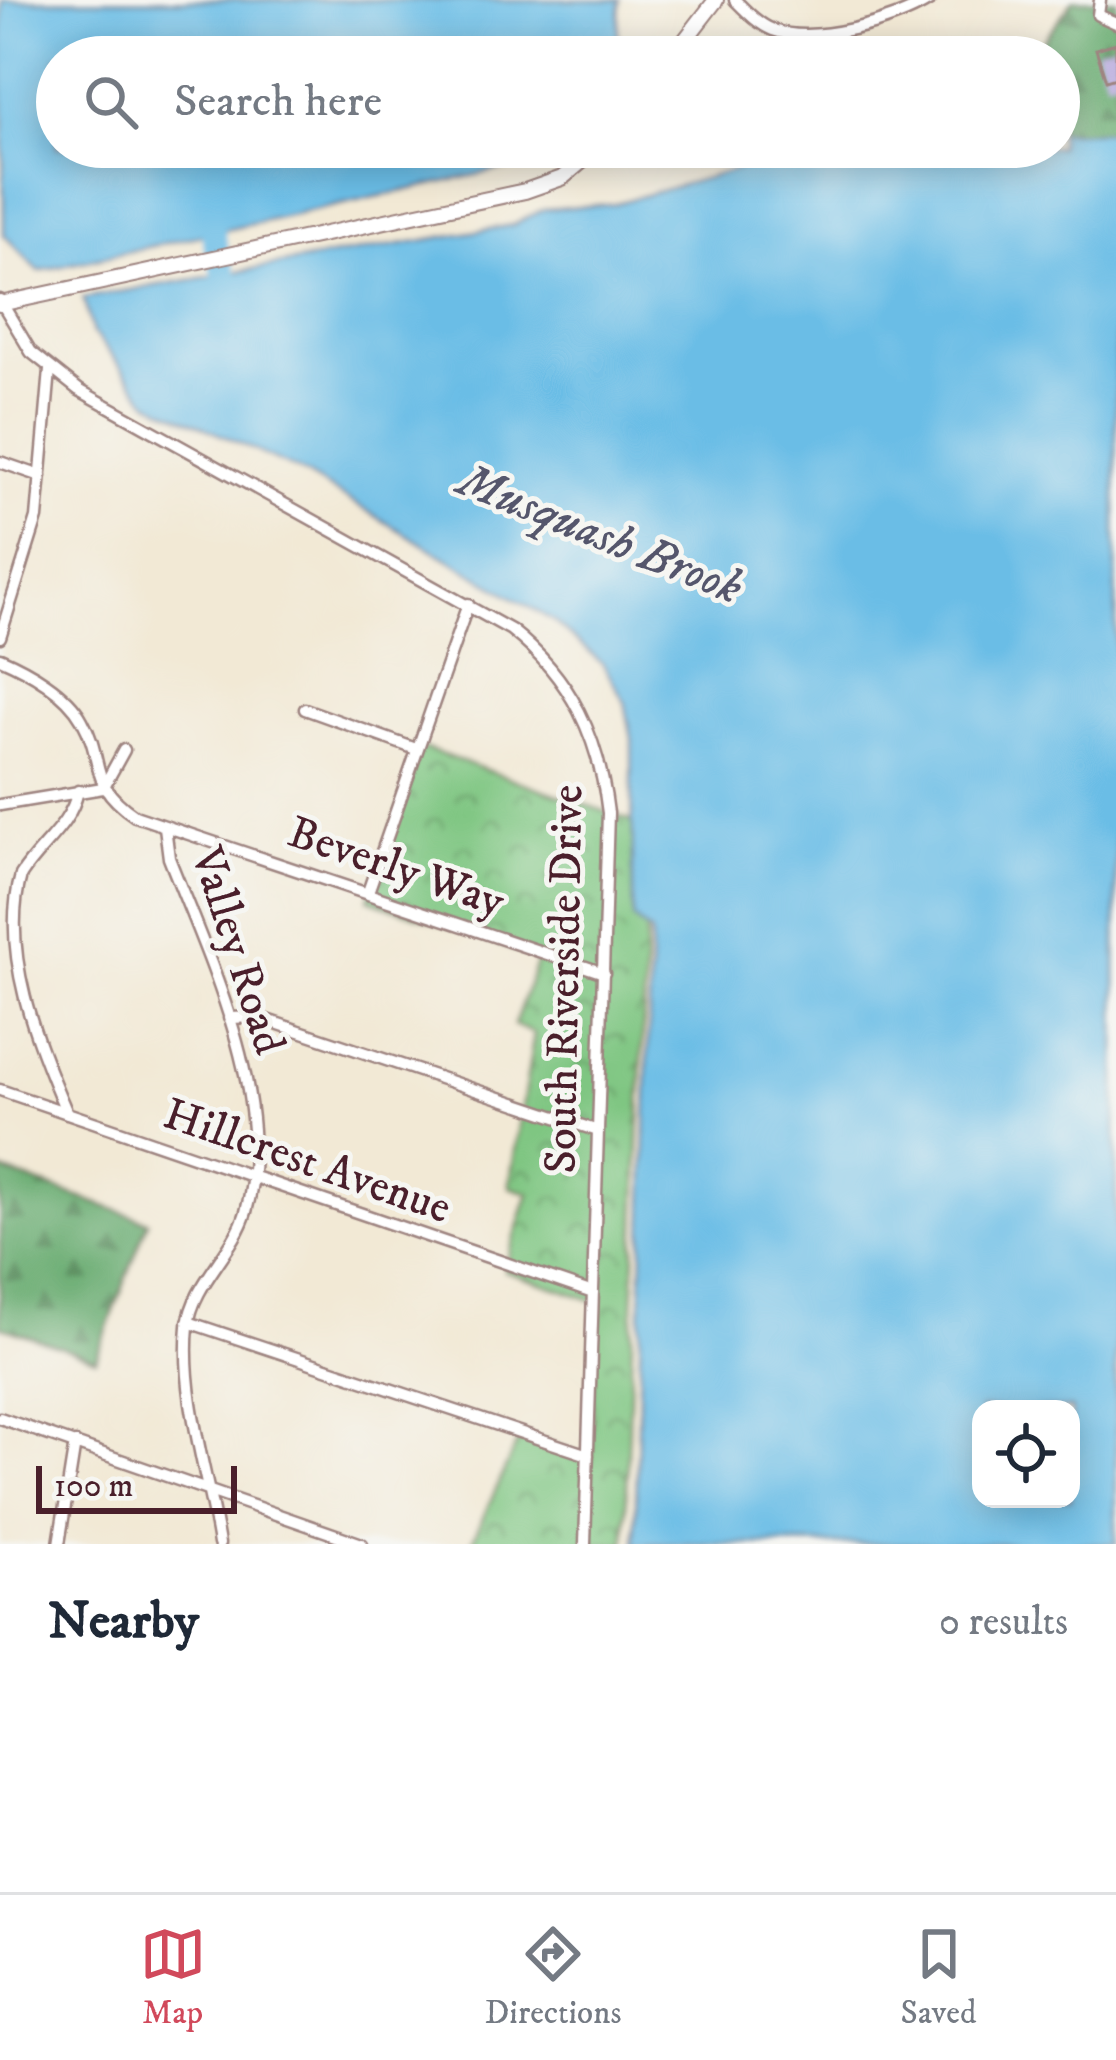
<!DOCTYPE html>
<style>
body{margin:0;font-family:"IM FELL DW Pica",serif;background:#f2f2f3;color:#1f2937}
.controls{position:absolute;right:36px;bottom:36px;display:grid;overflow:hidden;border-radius:24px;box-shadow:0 6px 30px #0003}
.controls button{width:108px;height:108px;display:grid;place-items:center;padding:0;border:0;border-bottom:3px solid #e0e1e3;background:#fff;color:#1f2937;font:60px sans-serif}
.scale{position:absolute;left:36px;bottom:30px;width:201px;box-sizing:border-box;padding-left:12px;border:6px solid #4a1f2b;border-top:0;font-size:33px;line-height:42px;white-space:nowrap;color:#4a1f2b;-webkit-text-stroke:9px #f6f6f2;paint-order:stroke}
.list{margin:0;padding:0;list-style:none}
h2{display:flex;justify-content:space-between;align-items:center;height:156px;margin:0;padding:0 48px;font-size:51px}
h2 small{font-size:39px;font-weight:400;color:#747a83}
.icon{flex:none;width:66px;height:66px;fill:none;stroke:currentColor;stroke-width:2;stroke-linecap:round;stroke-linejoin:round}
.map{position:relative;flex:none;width:1116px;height:1544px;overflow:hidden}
.search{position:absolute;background:#fff;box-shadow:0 6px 30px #0003;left:36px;right:36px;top:36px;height:132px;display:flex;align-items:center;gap:30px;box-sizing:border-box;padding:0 42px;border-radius:66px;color:#747a83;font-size:45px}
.sheet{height:348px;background:#fff}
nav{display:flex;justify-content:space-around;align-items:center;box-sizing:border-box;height:168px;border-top:3px solid #e0e1e3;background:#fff;font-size:33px;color:#747a83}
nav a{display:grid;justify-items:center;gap:6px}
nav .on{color:#d1495b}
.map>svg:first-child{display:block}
</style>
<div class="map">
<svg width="1116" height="1544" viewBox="0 0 1116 1544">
<defs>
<pattern id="forest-firs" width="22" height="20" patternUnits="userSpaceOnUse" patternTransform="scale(3)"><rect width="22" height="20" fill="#67ab70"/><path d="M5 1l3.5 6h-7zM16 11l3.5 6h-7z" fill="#578b5c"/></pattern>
<pattern id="park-crowns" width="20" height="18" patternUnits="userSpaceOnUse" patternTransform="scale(3)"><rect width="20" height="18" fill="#7fc682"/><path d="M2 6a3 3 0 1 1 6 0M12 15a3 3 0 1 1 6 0" fill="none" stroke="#6aa06b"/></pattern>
</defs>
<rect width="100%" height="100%" fill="#f6f6f2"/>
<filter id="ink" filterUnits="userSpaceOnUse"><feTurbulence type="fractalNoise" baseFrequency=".00833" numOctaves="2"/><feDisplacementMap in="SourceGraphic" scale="24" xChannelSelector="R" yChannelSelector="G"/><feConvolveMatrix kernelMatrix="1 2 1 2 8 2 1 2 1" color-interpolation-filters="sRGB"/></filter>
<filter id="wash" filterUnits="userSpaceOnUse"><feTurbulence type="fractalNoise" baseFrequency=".004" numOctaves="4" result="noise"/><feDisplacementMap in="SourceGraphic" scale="48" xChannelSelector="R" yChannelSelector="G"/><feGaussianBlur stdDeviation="2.7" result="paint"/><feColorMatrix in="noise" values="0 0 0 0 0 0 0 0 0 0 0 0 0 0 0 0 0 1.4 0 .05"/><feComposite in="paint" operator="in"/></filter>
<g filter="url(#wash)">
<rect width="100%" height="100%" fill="#f2e9d5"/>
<!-- forest -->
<path fill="url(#forest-firs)" stroke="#58654e" stroke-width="3" d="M1073,0H1116V131L1059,132V57H1031Z
M0,1170L148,1221L96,1359L0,1326Z"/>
<!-- park -->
<path fill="url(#park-crowns)" stroke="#647256" stroke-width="3" d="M420,747L650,827L625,1544H471L521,1434L591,1459L595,1301L504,1271L529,1193L509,1187L534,1034L514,1025L538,958L369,899Z"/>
<!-- water -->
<path fill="#6abde6" stroke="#5a6e88" stroke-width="3" fill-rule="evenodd" d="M620,0L617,57H57V147H569L558,157L39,271L4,235L2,0Z
M1116,131V1544H635L651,934L633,919L632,739L625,702L602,663L553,621L301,472L148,401L93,333L83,298L513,225L544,209L613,204L812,148L1059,147V132ZM1071,1409V1499H981V1409Z"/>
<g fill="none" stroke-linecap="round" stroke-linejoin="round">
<!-- river -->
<path stroke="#6abde6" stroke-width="24" d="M209,147C203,189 213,260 235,296"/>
</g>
<g id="blocks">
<!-- building -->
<path fill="#b9acde" d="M1116,43V78L1106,81L1096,49Z"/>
</g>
</g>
<g filter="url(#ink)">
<use href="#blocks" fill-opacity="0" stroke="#9e8480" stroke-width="3"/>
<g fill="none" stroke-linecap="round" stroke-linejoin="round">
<!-- minor casing -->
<g stroke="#9e8480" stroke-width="15">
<path id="minor" d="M735,0C746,11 758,24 773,30C814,45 894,22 930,0
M1100,0L1098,15L1116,23
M0,300L31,352L79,390L511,630C572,678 599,738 608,813L585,1544
M0,462L41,476
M0,637L37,518L50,370
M0,658C28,670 67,692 82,720C106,763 86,783 135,816L604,973
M305,709L416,749
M0,805L103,788L124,750
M165,827L169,858C209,960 277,1102 246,1212C234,1252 192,1285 188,1326C181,1398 208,1474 219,1544
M368,892L468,604
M229,1018L258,1017L598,1131
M0,1090L593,1293
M67,1113C36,1042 0,951 21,875C40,845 70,827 78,791
M188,1322L588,1455
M0,1418L362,1544
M59,1544L75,1443"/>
</g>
<!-- tertiary casing -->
<g stroke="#9e8480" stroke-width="18">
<path id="tertiary" d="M672,57L716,0
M0,304L525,191L562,178L599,147"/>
</g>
<!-- minor -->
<use href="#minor" stroke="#fff" stroke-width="10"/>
<!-- tertiary -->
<use href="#tertiary" stroke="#fff" stroke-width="14"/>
</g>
</g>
<g text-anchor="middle" stroke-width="10" stroke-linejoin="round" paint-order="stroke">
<!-- street labels -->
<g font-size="45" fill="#4a1f2b" stroke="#f6f6f2">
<text transform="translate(397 865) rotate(19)" y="16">Beverly Way</text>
<text transform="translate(240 950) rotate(72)" y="16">Valley Road</text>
<text transform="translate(562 979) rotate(-89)" y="16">South Riverside Drive</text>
<text transform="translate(308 1159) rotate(19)" y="16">Hillcrest Avenue</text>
</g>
<!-- water labels -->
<g font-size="48" font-style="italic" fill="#55566c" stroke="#f6f6f2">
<text transform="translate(601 532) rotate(22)" y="17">Musquash Brook</text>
</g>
</g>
</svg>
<div class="controls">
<button><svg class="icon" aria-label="locate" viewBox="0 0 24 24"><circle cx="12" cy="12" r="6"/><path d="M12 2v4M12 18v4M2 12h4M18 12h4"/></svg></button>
</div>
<div class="scale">100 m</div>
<div class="search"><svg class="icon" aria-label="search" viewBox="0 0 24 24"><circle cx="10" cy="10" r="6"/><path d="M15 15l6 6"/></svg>Search here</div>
</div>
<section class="sheet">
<h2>Nearby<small>0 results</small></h2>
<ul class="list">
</ul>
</section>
<nav>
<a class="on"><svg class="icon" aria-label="map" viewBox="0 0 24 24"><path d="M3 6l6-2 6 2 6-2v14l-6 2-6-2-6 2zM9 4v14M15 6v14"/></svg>Map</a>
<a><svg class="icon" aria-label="directions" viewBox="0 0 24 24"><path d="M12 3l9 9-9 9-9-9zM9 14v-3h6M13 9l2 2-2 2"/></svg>Directions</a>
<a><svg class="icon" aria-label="saved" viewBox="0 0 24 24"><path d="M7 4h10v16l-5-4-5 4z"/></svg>Saved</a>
</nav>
